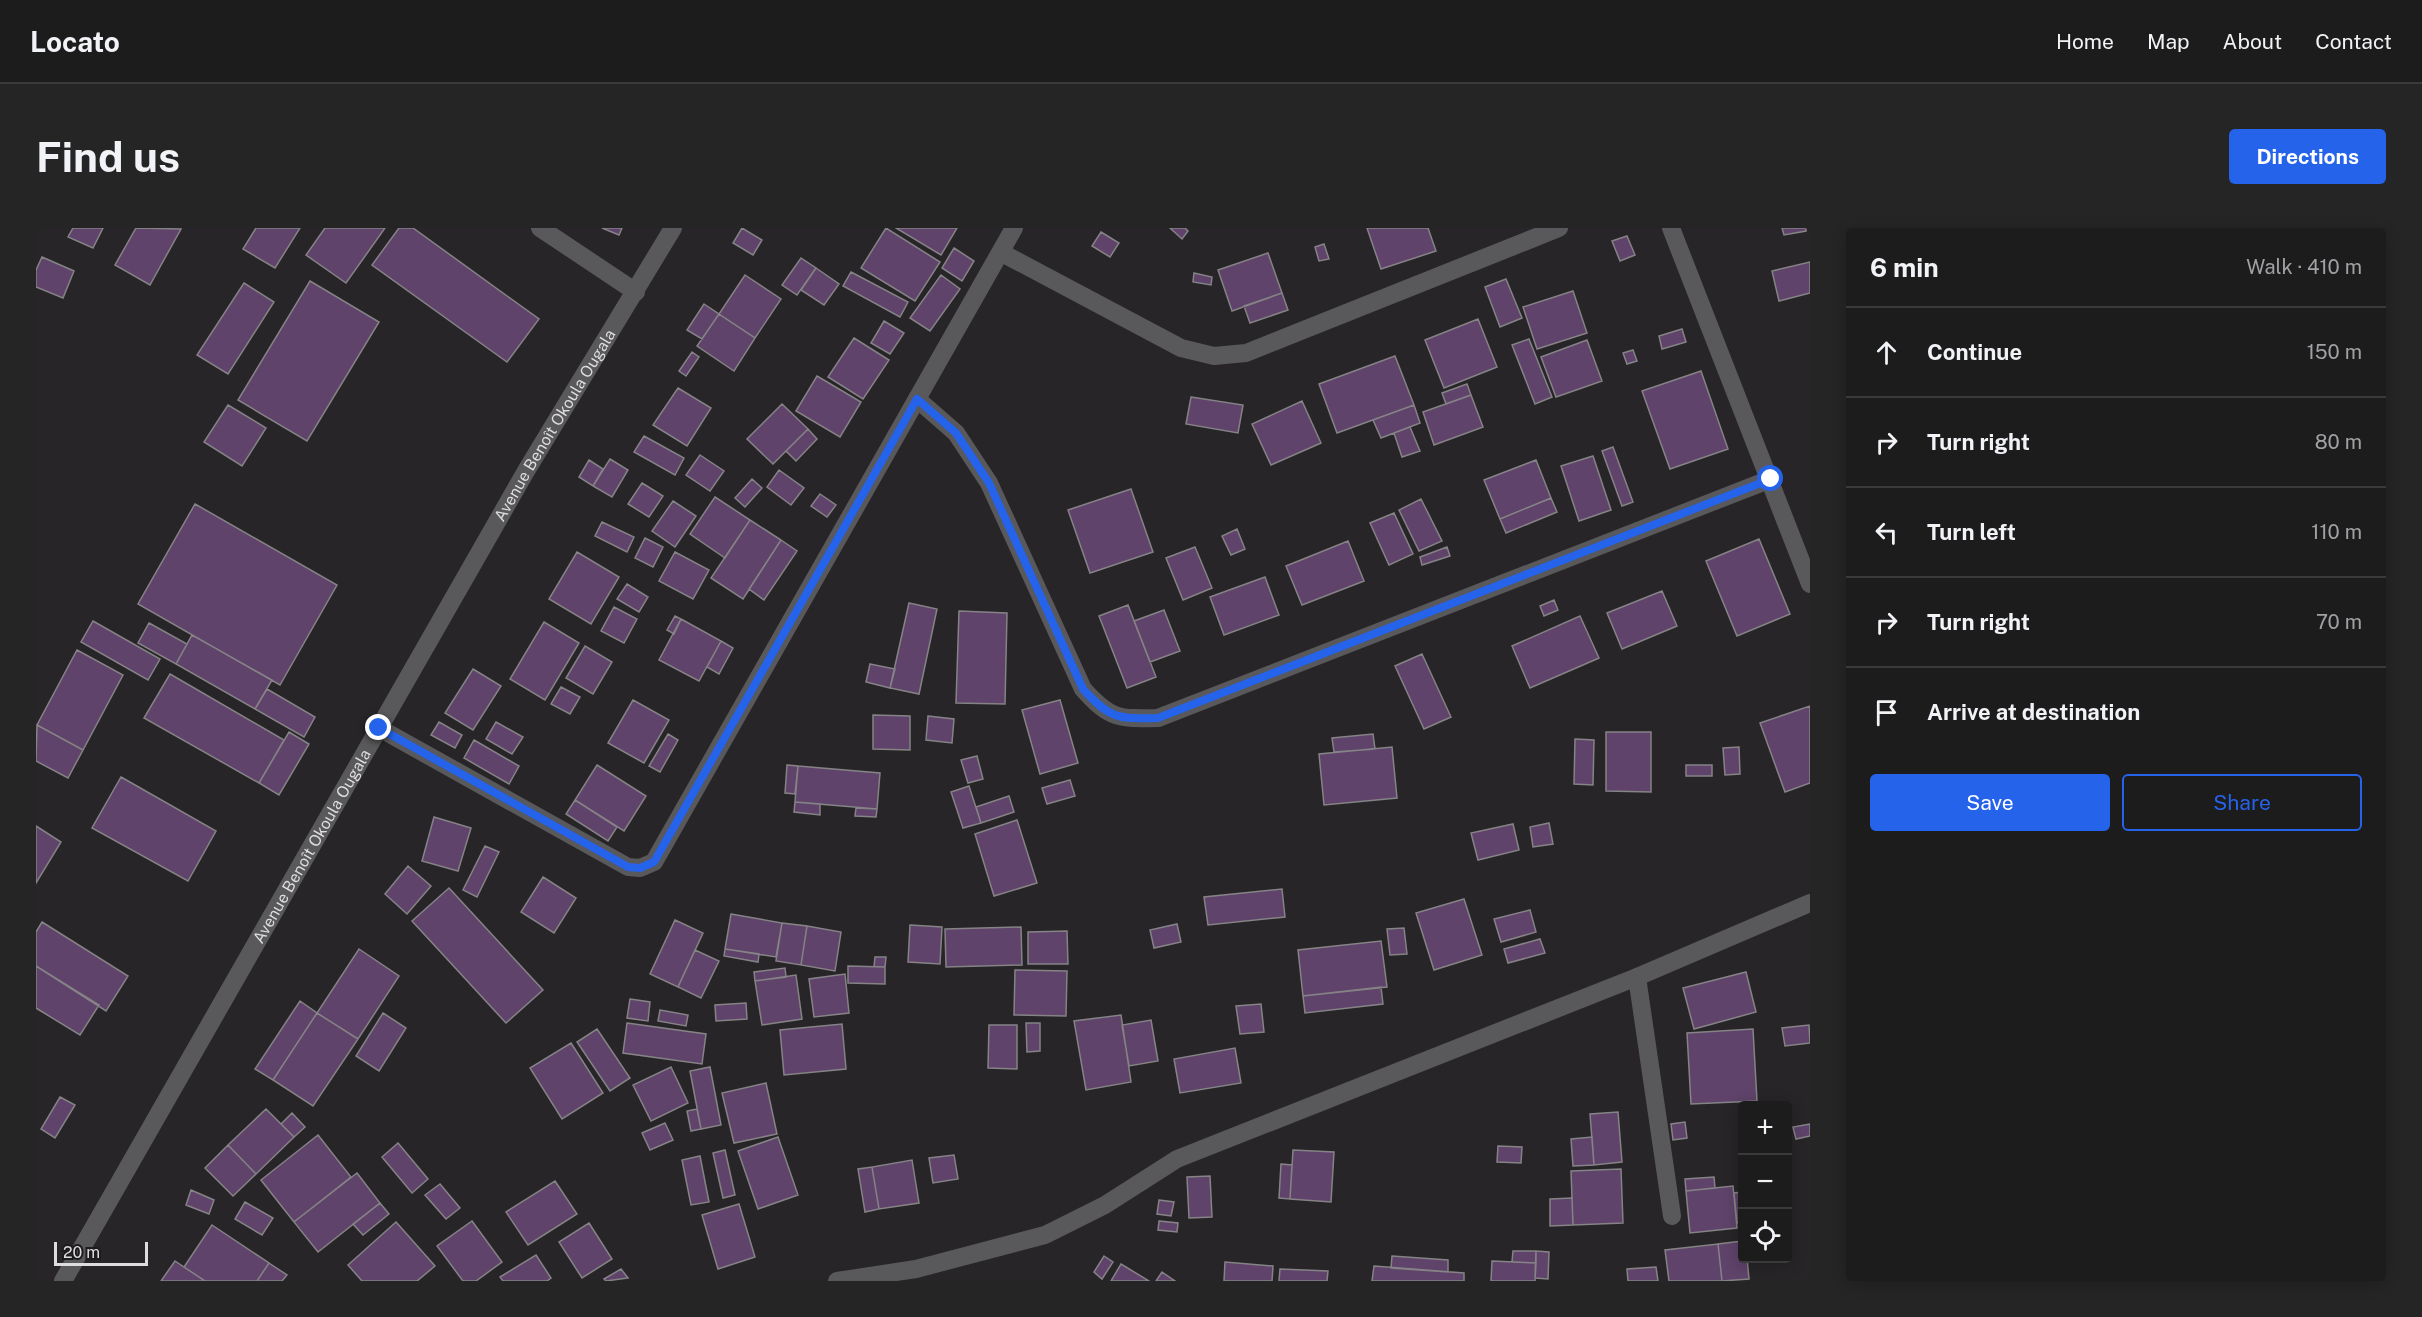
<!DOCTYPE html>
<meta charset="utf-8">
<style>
body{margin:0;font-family:"Public Sans",sans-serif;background:#252526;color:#f1f3f6}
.controls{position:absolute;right:18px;bottom:18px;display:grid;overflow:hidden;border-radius:6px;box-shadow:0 3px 15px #0003}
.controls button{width:54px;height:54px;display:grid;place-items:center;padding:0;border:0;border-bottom:2px solid #3b3a3b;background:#1d1c1d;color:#f1f3f6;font:30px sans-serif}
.scale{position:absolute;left:18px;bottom:15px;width:94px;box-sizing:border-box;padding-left:6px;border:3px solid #dddcde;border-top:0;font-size:16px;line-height:21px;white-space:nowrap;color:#dddcde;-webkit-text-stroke:4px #1d1b1e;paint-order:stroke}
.stop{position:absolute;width:18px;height:18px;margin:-14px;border:4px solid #2563eb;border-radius:50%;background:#fff}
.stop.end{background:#2563eb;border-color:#fff;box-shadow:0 2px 6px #0008}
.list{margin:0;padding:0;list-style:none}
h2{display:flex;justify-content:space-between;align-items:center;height:78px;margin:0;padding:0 24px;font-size:26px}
h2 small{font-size:20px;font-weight:400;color:#a0a1a4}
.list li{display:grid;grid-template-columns:39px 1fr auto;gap:18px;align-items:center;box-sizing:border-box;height:90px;padding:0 24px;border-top:2px solid #3b3a3b}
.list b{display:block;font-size:22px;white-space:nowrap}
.list em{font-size:20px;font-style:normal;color:#a0a1a4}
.actions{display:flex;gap:12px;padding:18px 24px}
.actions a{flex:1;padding:14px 0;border:2px solid #2563eb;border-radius:6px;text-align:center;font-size:21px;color:#2563eb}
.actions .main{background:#2563eb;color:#fff}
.icon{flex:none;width:33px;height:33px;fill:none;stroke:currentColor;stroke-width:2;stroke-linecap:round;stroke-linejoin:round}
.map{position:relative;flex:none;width:1774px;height:1053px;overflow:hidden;border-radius:6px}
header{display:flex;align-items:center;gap:36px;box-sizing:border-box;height:84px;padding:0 30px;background:#1d1c1d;border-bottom:2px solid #3b3a3b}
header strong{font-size:28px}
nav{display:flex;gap:33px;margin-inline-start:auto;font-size:21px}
.intro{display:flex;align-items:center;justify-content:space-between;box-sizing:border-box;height:144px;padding:0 36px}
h1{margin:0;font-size:42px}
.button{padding:15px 27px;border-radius:6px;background:#2563eb;color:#fff;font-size:21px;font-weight:700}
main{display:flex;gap:36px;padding:0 36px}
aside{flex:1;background:#1d1c1d;border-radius:6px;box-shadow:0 3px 15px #0003}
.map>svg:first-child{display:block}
</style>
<header>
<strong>Locato</strong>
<nav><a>Home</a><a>Map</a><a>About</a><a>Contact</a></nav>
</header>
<div class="intro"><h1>Find us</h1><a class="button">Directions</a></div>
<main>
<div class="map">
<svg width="1774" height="1053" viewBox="0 0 1774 1053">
<rect width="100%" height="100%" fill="#272527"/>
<!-- building -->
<path fill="#5f436a" stroke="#858386" stroke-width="1.5" d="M37,0H67L57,20L32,9Z
M100,0L145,1L114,57L79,37Z
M220,0H264L239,40L207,21Z
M289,0H349L310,55L270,27Z
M363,0H377L503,91L471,134L336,37Z
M566,0H586L583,7Z
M706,0L726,12L717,27L697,15Z
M850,0L904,34L879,73L825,40Z
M860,0H921L905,27Z
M1134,0H1149L1152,3L1146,11Z
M1331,0H1392L1400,23L1345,41Z
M1746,0H1770V3L1748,7Z
M1065,4L1083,15L1074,29L1056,18Z
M1591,8L1599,27L1584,33L1576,13Z
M1288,16L1293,31L1283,33L1279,19Z
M918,20L938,33L926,53L906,40Z
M1232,25L1246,65L1196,83L1182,42Z
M6,29L38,43L27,70L0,59V42Z
M765,30L780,40L761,67L746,57Z
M1774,34V65L1743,73L1736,43Z
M780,40L803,56L788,77L765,62Z
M815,44L872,74L864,89L807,58Z
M1158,45L1176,49L1175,57L1157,54Z
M709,47L745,71L719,110L683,86Z
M905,47L924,61L894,103L874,90Z
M1470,51L1486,90L1464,99L1449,59Z
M274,53L343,94L271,213L202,172Z
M208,55L238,74L192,146L161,127Z
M1537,63L1551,105L1501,121L1487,79Z
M1246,65L1252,82L1214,95L1208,78Z
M668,76L683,86L666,111L651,102Z
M683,86L719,110L698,143L661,118Z
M1442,91L1461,139L1408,160L1389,112Z
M848,93L868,105L854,126L835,115Z
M1646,101L1650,114L1626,121L1623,108Z
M818,110L853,132L827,171L792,149Z
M1493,111L1516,169L1499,176L1476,117Z
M1551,112L1566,153L1520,169L1505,129Z
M1597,122L1601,133L1591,136L1587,125Z
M656,124L663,129L650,148L643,143Z
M1359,128L1378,177L1301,205L1283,156Z
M1665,143L1692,221L1634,241L1606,163Z
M781,148L825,174L804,209L760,183Z
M1431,156L1435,167L1410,176L1406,165Z
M642,160L675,180L651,218L617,197Z
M1435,167L1447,199L1398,217L1387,184Z
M1155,169L1207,177L1202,205L1150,196Z
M1266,173L1285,215L1235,237L1216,196Z
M746,176L772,201L737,236L711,211Z
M192,177L230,200L206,238L168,214Z
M1378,177L1384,195L1345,210L1337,192Z
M1374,199L1384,223L1366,229L1358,205Z
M772,201L781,211L760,233L750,223Z
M608,208L648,230L639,247L598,224Z
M1577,219L1597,274L1586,278L1566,223Z
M664,227L688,243L674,263L650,247Z
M1557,228L1575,282L1543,293L1525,238Z
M574,231L592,242L576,269L557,258Z
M553,232L567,241L557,258L543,249Z
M1500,232L1515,270L1464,291L1448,252Z
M743,242L768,260L755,277L731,259Z
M716,251L726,260L709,279L699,270Z
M606,255L627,268L613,289L592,276Z
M1095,261L1117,324L1054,345L1032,282Z
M784,266L800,277L791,289L775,278Z
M679,269L714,292L689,330L654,306Z
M1515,270L1521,284L1470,305L1464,291Z
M1385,271L1406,313L1383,323L1363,282Z
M637,273L660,288L639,319L616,303Z
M159,276L301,357L244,457L102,376Z
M1358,285L1377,326L1353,337L1334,295Z
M714,292L745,312L707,371L675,350Z
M566,294L598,309L591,324L559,308Z
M1201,301L1209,321L1195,327L1186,308Z
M609,310L627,319L617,339L599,330Z
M1723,311L1754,386L1701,408L1670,333Z
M745,312L761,323L728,372L713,361Z
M1312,313L1328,353L1266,377L1250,338Z
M1159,319L1176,360L1147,372L1130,330Z
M1411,319L1414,328L1386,337L1384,329Z
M541,324L583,349L555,396L513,371Z
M639,324L673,342L657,371L623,353Z
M1229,349L1243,387L1188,407L1174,369Z
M591,356L612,369L603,384L581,371Z
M1626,363L1641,398L1586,421L1571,385Z
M1518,372L1522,382L1508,388L1504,378Z
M873,375L901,381L883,466L854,460Z
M1092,377L1120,449L1091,460L1063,388Z
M578,379L601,391L588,415L565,403Z
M1128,382L1144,423L1114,434L1098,393Z
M923,383L971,385L969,476L920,475Z
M639,388L645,391L638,406L631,402Z
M1544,388L1563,430L1494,460L1476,418Z
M645,391L685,413L663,453L623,432Z
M57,393L124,431L112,452L45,414Z
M508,394L543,415L509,472L474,451Z
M113,395L151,416L140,436L102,415Z
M156,407L236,452L219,481L140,436Z
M685,413L697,420L683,446L671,439Z
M549,418L576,434L557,466L530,450Z
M41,422L87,447L47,522L1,497Z
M1386,426L1415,489L1388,501L1359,438Z
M834,436L859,441L854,460L830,454Z
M437,441L465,458L437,502L409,485Z
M134,446L248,512L223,555L108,490Z
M525,459L544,469L534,486L515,476Z
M231,461L279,489L268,509L219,481Z
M597,472L633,492L608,535L572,515Z
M1024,472L1042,535L1004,546L986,482Z
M1774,478V555L1749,564L1724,495Z
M837,487L874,488V522L837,521Z
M892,488L918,491L916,515L890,512Z
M403,494L426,507L419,520L395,507Z
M460,494L487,509L476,526L450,511Z
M1,497L47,522L32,550L0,533Z
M253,504L273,516L243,567L223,555Z
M1570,504H1615V564L1570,563Z
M632,506L642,512L624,544L613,538Z
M1337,506L1339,521L1298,524L1296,510Z
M1539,511L1558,512L1557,557L1538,556Z
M438,512L483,538L473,556L428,530Z
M1356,519L1361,570L1288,577L1283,526Z
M1703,519L1704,546L1689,547L1687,520Z
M941,528L947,551L932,555L925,532Z
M561,537L610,568L588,603L539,572Z
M751,537L762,538L759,566L749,565Z
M1650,537H1676V548H1650Z
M762,538L844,545L841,581L759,574Z
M85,549L180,603L152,653L56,600Z
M1034,552L1039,568L1011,576L1006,560Z
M933,558L945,595L927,600L915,564Z
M973,568L978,584L945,595L940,579Z
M539,572L581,599L572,613L530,586Z
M759,574L784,576V587L758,584Z
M820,580L841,581L840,589L819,588Z
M398,589L435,600L422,643L386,633Z
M981,592L1001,655L958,668L939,606Z
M1513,595L1517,616L1497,619L1494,599Z
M1477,596L1483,622L1442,632L1435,605Z
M0,598L25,614L0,655Z
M449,618L463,624L441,669L427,662Z
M372,638L395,658L371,686L349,666Z
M507,649L540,670L518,705L485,684Z
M413,660L507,762L470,795L376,693Z
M1246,661L1249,689L1172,697L1168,669Z
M1428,671L1446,727L1398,742L1380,685Z
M1494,682L1500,704L1465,714L1458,691Z
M695,686L746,695L740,729L689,721Z
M639,692L667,705L642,759L614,746Z
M6,694L92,748L70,783L0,738V704Z
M746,695L771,698L765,737L740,733Z
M1141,696L1145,714L1118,720L1114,702Z
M874,697L906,699L904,736L872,734Z
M771,698L805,704L799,743L765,737Z
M985,699L986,737L910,739L909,701Z
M1368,700L1371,726L1354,727L1351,701Z
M1031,703L1032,736H992V704Z
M1504,711L1509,725L1472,735L1468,721Z
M1345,713L1351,759L1267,768L1262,722Z
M323,721L363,748L322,811L281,785Z
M689,721L723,726L722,734L688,728Z
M659,722L683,733L665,770L642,759Z
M839,729H850L849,739H838Z
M0,738L63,777L44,807L0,780Z
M812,738L849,739V756L812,755Z
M749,740L750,749L719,753L718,744Z
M979,742L1031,743L1030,788L978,787Z
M1710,744L1720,784L1658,801L1647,760Z
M809,746L813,785L778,789L773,751Z
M760,747L766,791L726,797L719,753Z
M1345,759L1347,776L1269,785L1267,768Z
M594,771L614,774L612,793L591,790Z
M264,773L281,785L237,852L219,841Z
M710,775L711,791L680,793L679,777Z
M1225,776L1228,804L1204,806L1200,778Z
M624,782L652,787L650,798L622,793Z
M281,785L322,811L277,878L237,852Z
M347,785L370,800L343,843L320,828Z
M1085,787L1095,854L1050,862L1038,793Z
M1115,792L1122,833L1093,838L1086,797Z
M591,795L670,806L666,836L587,825Z
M990,795H1004V823L991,824Z
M806,796L810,841L748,847L744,802Z
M953,797H981V841L952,840Z
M1773,797L1774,815L1749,818L1746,800Z
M561,801L594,850L574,863L541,814Z
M1717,801L1721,873L1655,876L1651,805Z
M535,815L567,865L526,891L494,840Z
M1199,820L1205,855L1144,865L1138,831Z
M635,839L652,875L615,893L597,857Z
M674,839L685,897L665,901L654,843Z
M730,855L741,906L698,915L686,865Z
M24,869L39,877L19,910L5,901Z
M230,881L258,909L220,946L192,917Z
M661,881L665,901L655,903L651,883Z
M1582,884L1586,934L1558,937L1554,886Z
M256,885L269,899L258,909L245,896Z
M1649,894L1651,910L1637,912L1635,896Z
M629,895L637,912L614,922L606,905Z
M1774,896V908L1760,911L1757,899Z
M282,907L315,949L258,994L225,952Z
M742,909L762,967L722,981L702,923Z
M1556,909L1558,937L1537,938L1535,911Z
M362,915L392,951L376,965L346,929Z
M192,917L220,946L197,968L169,940Z
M1462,918L1486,919L1485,935L1461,934Z
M689,922L699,967L687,970L677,925Z
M1257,922L1298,924L1295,974L1254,971Z
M918,927L922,951L897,955L893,930Z
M664,928L673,974L655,977L646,932Z
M876,932L883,975L843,981L836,939Z
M1245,936L1256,937L1254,971L1243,970Z
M836,939L843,981L829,984L822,941Z
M1585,941L1587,995L1537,997L1535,943Z
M321,945L344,975L282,1024L258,994Z
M1174,948L1176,989L1153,990L1151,949Z
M1678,949L1679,960L1650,963L1649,951Z
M519,953L541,986L492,1017L470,984Z
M404,956L424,980L410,991L389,967Z
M1697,958L1701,1000L1654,1005L1650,963Z
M155,962L178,972L173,986L150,977Z
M1706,964V994L1701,995L1698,965Z
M1536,970L1537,997L1514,998V971Z
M1123,972L1138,974L1135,988L1121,986Z
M209,974L237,990L226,1007L199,991Z
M344,975L353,986L327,1007L317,996Z
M703,976L719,1029L682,1041L666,987Z
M436,993L466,1034L440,1053H427L401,1018Z
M1123,993L1142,995L1141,1004L1122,1002Z
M360,994L399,1038L381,1053H326L312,1037Z
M553,995L576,1031L546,1050L523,1014Z
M176,997L233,1035L221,1053H169L148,1039Z
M1706,1013V1030H1711L1713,1051L1686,1053L1682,1016Z
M1682,1016L1686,1053H1633L1629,1022Z
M1477,1023H1500V1035L1476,1034Z
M1500,1023L1513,1024L1512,1051L1499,1050Z
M500,1027L515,1050L511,1053H467L464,1049Z
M1068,1028L1077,1034L1066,1051L1058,1044Z
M1356,1028L1412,1032V1044L1355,1040Z
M139,1033L169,1053H125Z
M1456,1033L1500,1035L1499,1053H1455Z
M1189,1034L1237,1038L1236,1053H1188Z
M233,1035L251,1047L246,1053H221Z
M1085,1036L1113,1053H1075Z
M1338,1038L1428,1045V1053H1336Z
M1620,1039L1622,1053H1592L1591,1041Z
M585,1041L592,1050L570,1053L568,1051Z
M1244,1041L1292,1043L1291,1053H1243Z
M1126,1044L1139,1053H1120Z"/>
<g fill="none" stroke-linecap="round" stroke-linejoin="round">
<!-- minor -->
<g stroke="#59585a" stroke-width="18">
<path d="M504,0L600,64"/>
<path d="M1635,0L1774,356"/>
<path d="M966,25L1145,120L1178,128L1210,125L1523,0"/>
<path d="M881,171L920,205L953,255L1047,461C1074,491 1082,491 1122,490L1735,251"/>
<path d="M343,500L592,639L604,640L618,634L978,0"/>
<path d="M1601,749L1636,988"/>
<path id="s1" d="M27,1053L490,243L637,0"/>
<path d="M801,1053L880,1041L1009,1007L1069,977L1141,931L1601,749L1774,675"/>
</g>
</g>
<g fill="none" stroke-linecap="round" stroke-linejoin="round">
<!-- route -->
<path stroke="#2563eb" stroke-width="8" d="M343,500L592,639L604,640L618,634L881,171L920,205L953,255L1047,461C1074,491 1082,491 1122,490L1735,251"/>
</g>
<g text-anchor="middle" stroke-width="4.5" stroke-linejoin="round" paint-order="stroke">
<!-- street labels -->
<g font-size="16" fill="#dddcde" stroke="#1d1b1e">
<text dy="6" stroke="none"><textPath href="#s1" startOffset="987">Avenue Benoît Okoula Ougala</textPath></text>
<text dy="6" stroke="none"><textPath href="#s1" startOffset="501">Avenue Benoît Okoula Ougala</textPath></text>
</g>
</g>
</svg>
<div class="controls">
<button>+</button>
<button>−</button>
<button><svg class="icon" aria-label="locate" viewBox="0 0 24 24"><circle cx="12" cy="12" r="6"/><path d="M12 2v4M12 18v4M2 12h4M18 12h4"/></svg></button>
</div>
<div class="scale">20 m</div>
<div class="stop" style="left:1735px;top:251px"></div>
<div class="stop end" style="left:343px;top:500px"></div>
</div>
<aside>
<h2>6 min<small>Walk · 410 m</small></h2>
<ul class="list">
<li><svg class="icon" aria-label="ahead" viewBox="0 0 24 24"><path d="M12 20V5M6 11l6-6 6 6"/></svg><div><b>Continue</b></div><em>150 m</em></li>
<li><svg class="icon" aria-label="right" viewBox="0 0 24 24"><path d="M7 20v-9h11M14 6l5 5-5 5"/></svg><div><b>Turn right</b></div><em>80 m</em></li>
<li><svg class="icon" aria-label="left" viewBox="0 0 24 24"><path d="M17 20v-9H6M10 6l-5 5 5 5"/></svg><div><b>Turn left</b></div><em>110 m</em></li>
<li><svg class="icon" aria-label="right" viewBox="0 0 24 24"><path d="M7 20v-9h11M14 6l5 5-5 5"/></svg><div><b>Turn right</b></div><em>70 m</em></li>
<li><svg class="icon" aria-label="arrive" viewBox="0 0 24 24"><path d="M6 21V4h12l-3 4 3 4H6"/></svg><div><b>Arrive at destination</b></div></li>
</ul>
<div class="actions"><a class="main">Save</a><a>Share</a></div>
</aside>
</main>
